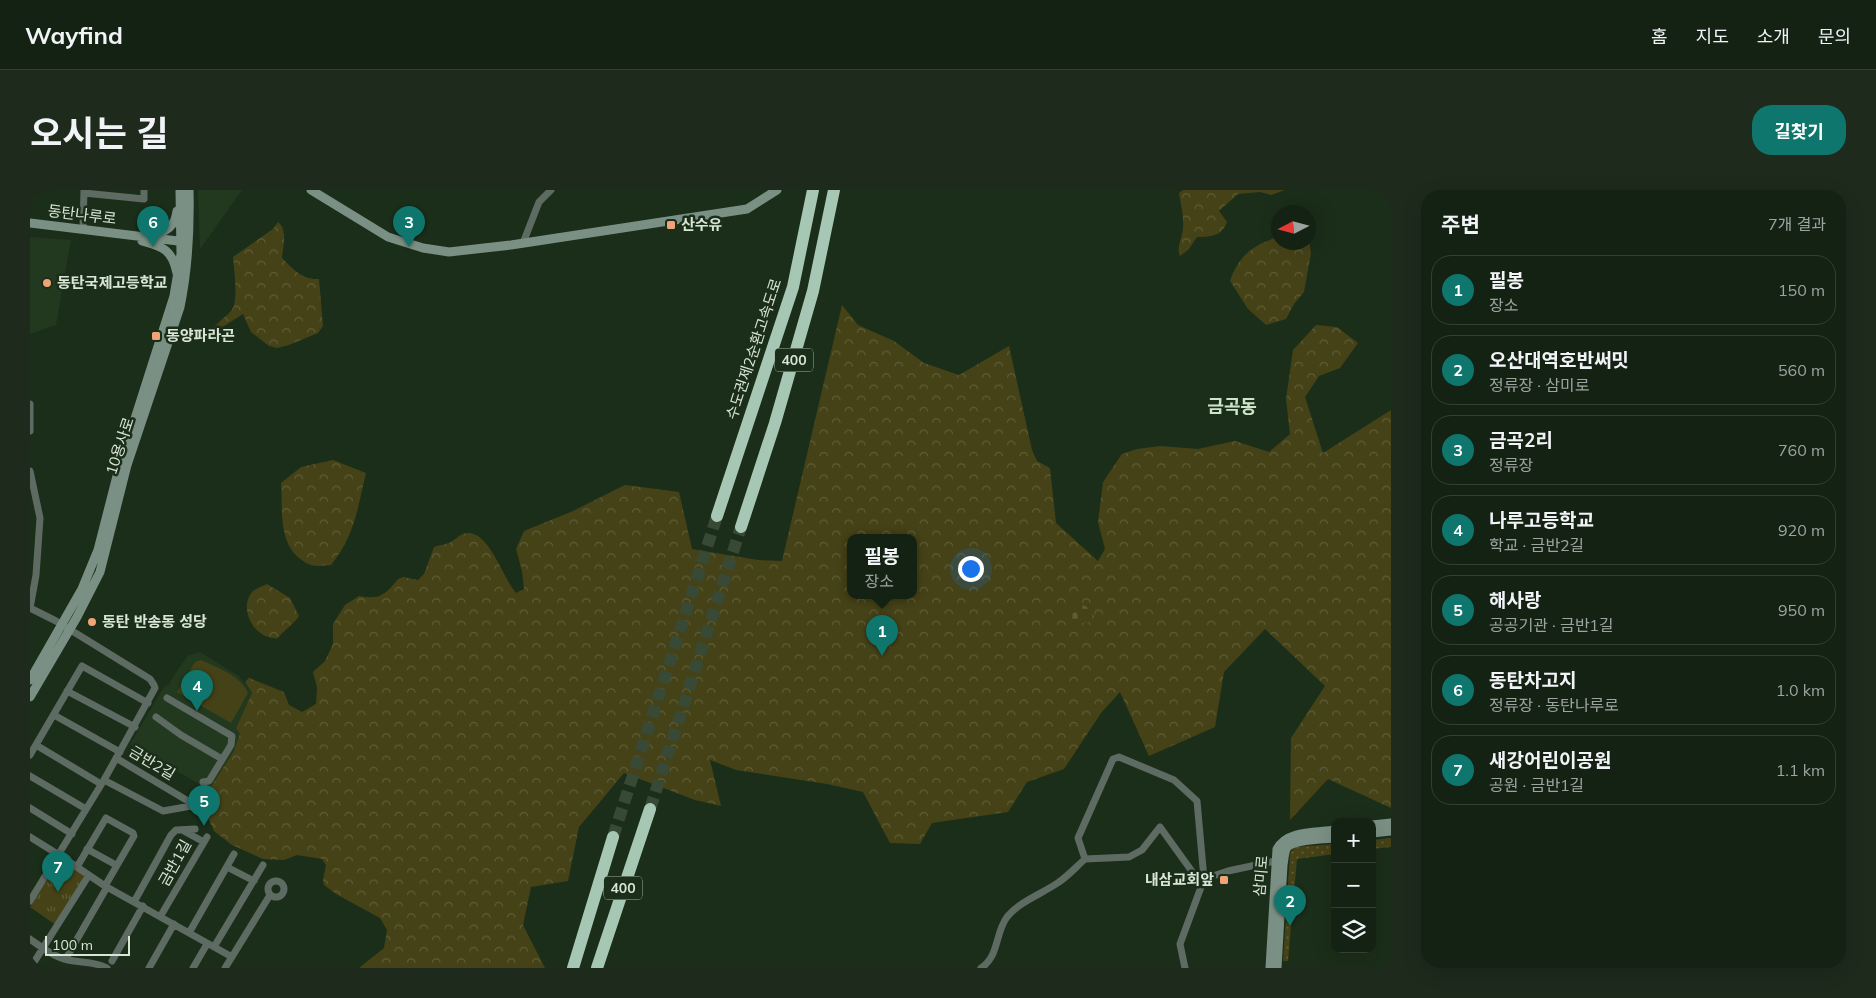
<!DOCTYPE html>
<html lang="ko">
<meta charset="utf-8">
<style>
body{margin:0;font-family:Mulish,"Noto Sans KR",sans-serif;background:#1d2a1c;color:#f1f3f6}
.controls{position:absolute;right:15px;bottom:15px;display:grid;overflow:hidden;border-radius:10px;box-shadow:0 5px 20px #0002}
.controls button{width:45px;height:45px;display:grid;place-items:center;padding:0;border:0;border-bottom:1px solid #333f33;background:#142213;color:#f1f3f6;font:25px sans-serif}
.compass{position:absolute;left:1241px;top:15px;width:45px;height:45px;border-radius:50%;background:#142213;box-shadow:0 5px 20px #0002;rotate:264deg}
.scale{position:absolute;left:15px;bottom:12px;width:85px;box-sizing:border-box;padding-left:5px;border:2px solid #d9e5d7;border-top:0;font-size:14px;line-height:18px;white-space:nowrap;color:#d9e5d7;-webkit-text-stroke:4px #1b2e19;paint-order:stroke}
.you{position:absolute;left:940px;top:378px;width:18px;height:18px;margin:-12px;border:4px solid #fff;border-radius:50%;background:#1a73e8;box-shadow:0 0 0 8px #1a73e833}
.badge{display:grid;place-items:center;width:32px;height:32px;border-radius:50%;background:#0f766e;color:#fff;font-size:16px;font-weight:700}
.pin{position:absolute;translate:-50% -41px;filter:drop-shadow(0 1px 2px #0008)}
.pin::after{content:'';position:absolute;top:26px;width:18px;height:15px;background:inherit;clip-path:polygon(0 0,100% 0,50% 100%)}
.popup{position:absolute;left:817px;top:344px;width:70px;height:65px;box-sizing:border-box;display:grid;place-content:center;border-radius:10px;background:#142213;filter:drop-shadow(0 1px 4px #0005);font-size:16px;white-space:nowrap;color:#9da4a0}
.popup b{font-size:19px;color:#f1f3f6}
.popup::after{content:'';position:absolute;left:50%;top:100%;margin-left:-10px;border:10px solid transparent;border-top-color:#142213}
.list{margin:0;padding:0;list-style:none}
h2{display:flex;justify-content:space-between;align-items:center;height:65px;margin:0;padding:0 20px;font-size:21px}
h2 small{font-size:16px;font-weight:400;color:#9da4a0}
.list li{display:grid;grid-template-columns:32px 1fr auto;gap:15px;align-items:center;box-sizing:border-box;height:70px;margin:0 10px 10px;padding:0 10px;border:1px solid #333f33;border-radius:20px}
.list b{display:block;font-size:19px;white-space:nowrap}
.list p{margin:0;font-size:16px;white-space:nowrap;color:#9da4a0}
.list em{font-size:16px;font-style:normal;color:#9da4a0}
.icon{flex:none;width:28px;height:28px;fill:none;stroke:currentColor;stroke-width:2;stroke-linecap:round;stroke-linejoin:round}
.map{position:relative;flex:none;width:1361px;height:778px;overflow:hidden;border-radius:20px}
header{display:flex;align-items:center;gap:30px;box-sizing:border-box;height:70px;padding:0 25px;background:#142213;border-bottom:1px solid #333f33}
header strong{font-size:24px}
nav{display:flex;gap:28px;margin-inline-start:auto;font-size:18px}
.intro{display:flex;align-items:center;justify-content:space-between;box-sizing:border-box;height:120px;padding:0 30px}
h1{margin:0;font-size:35px}
.button{padding:12px 22px;border-radius:20px;background:#0f766e;color:#fff;font-size:18px;font-weight:700}
main{display:flex;gap:30px;padding:0 30px}
aside{flex:1;background:#142213;border-radius:20px;box-shadow:0 5px 20px #0002}
.map>svg:first-child{display:block}
</style>
<header>
<strong>Wayfind</strong>
<nav><a>홈</a><a>지도</a><a>소개</a><a>문의</a></nav>
</header>
<div class="intro"><h1>오시는 길</h1><a class="button">길찾기</a></div>
<main>
<div class="map">
<svg width="1361" height="778" viewBox="0 0 1361 778">
<defs>
<pattern id="grass-dots" width="8" height="8" patternUnits="userSpaceOnUse" patternTransform="scale(1.25)"><rect width="8" height="8" fill="#454217"/><path d="M2 2h.1M6 6h.1" fill="none" stroke="#5f5d38" stroke-width="1.8" stroke-linecap="round"/></pattern>
<pattern id="forest-crowns" width="20" height="18" patternUnits="userSpaceOnUse" patternTransform="scale(1.25)"><rect width="20" height="18" fill="#454217"/><path d="M2 6a3 3 0 1 1 6 0M12 15a3 3 0 1 1 6 0" fill="none" stroke="#5f5d38"/></pattern>
<pattern id="cemetery-stones" width="16" height="16" patternUnits="userSpaceOnUse" patternTransform="scale(1.25)"><rect width="16" height="16" fill="#454217"/><path d="M2 7V4a2 2 0 0 1 4 0v3zM10 15v-3a2 2 0 0 1 4 0v3z" fill="#5f5d38"/></pattern>
<pattern id="park-tufts" width="24" height="20" patternUnits="userSpaceOnUse" patternTransform="scale(1.25)"><rect width="24" height="20" fill="#454217"/><path d="M3 7l-1-3M5 7V3M7 7l1-3M15 17l-1-3M17 17v-4M19 17l1-3" fill="none" stroke="#5f5d38"/></pattern>
</defs>
<rect width="100%" height="100%" fill="#1b2e19"/>
<!-- built -->
<path fill="#22391f" d="M168,0H212L170,59Z
M0,47L41,50L26,135L0,144Z
M170,462L209,486L222,503L206,538L210,544V548L204,561L182,595L181,601L100,554L134,497L139,494L151,475L158,466Z"/>
<!-- grass -->
<path fill="url(#grass-dots)" d="M1361,648V657L1342,659V650Z
M1305,654V664L1267,669L1258,771H1253L1260,663L1265,657Z"/>
<!-- forest -->
<path fill="url(#forest-crowns)" fill-rule="evenodd" d="M1153,0H1255L1241,5L1230,2L1208,4L1189,21L1197,32C1192,46 1181,47 1167,47L1159,59L1150,66C1146,57 1152,49 1153,39C1154,27 1151,15 1149,3Z
M248,32C258,40 253,56 252,68C263,79 272,90 289,89L293,136L288,143L259,155L247,158L239,156L221,142L213,124L180,145L179,143C185,134 194,129 201,121C209,113 204,79 203,67L243,39Z
M1248,45V52H1278L1279,51L1281,63L1274,102L1264,114L1256,129L1236,135L1218,119L1200,91C1205,76 1213,64 1227,56C1234,51 1241,51 1248,45Z
M812,115L828,135L864,151L894,173L929,185L979,156L1002,260L1007,271L1020,278L1026,333L1068,371L1075,359L1068,332L1073,292L1092,264L1107,259L1130,256L1168,259L1205,251L1239,262L1260,244L1256,209L1263,160L1286,135L1307,137L1328,153L1310,178L1289,186L1275,207L1293,263L1361,220V618L1298,589L1260,630L1261,548L1295,496L1235,439L1194,482L1185,537L1119,566L1090,502L1071,523L1034,579L997,592L978,622L902,633L890,654L860,653L833,602L797,594L706,580L680,570L691,616L665,610L594,583L549,637L538,691L501,697L493,735L515,778H329L354,758L357,740L350,728L306,704L294,695L293,690L296,675L292,669L267,665L254,670L233,669L202,655L184,641L178,628L177,617L182,595L204,561L210,544L206,538L222,503L215,492L219,488L254,502L259,515L272,522L286,514L287,497L283,482L295,471L303,454V434L315,415L329,406C350,410 355,405 368,389L373,387L388,390L394,384L404,357C409,355 414,355 419,353C426,350 430,342 440,343C461,346 473,388 486,403L494,399L492,381L486,359L494,341L543,321L595,295L649,302L662,359L728,370L752,371ZM821,347H883V405H821Z
M303,270L336,283C327,320 325,345 301,375C295,375 286,377 281,375C247,361 253,325 251,293L271,277Z
M237,394L260,408L269,426C263,435 254,440 248,448C225,451 207,418 223,401C227,398 233,396 237,394Z"/>
<!-- cemetery -->
<path fill="url(#cemetery-stones)" d="M1045,414C1055,415 1061,417 1064,427C1058,436 1048,433 1039,430L1037,423L1039,416Z"/>
<!-- park -->
<path fill="url(#park-tufts)" d="M30,669L55,686L26,735L0,717Z"/>
<!-- garden -->
<path fill="#454217" d="M171,470C188,478 210,485 218,503L201,533L147,502L165,472Z"/>
<g fill="none" stroke-linecap="round" stroke-linejoin="round">
<!-- highway-tunnel -->
<path stroke="#384936" stroke-width="12" stroke-dasharray="12 6" stroke-linecap="butt" d="M620,619L711,337
M583,647L687,326"/>
<!-- street -->
<path stroke="#5e6b63" stroke-width="7" d="M54,3L114,9V0
M53,39L54,0
M493,53L509,12L521,0
M0,214V241
M0,281L10,328L6,385L0,418
M0,418L26,431L120,489L124,495L125,498L74,590L0,711
M37,501L105,537
M137,508L202,546L201,555L179,591L173,592
M24,525L90,562
M126,527L151,545L192,569
M6,555L71,594
M0,565L52,476L118,513
M0,586L56,619
M74,590L133,621L161,616L158,611L86,568
M0,618L42,644
M152,640L174,652
M0,647L29,665L75,696L202,767
M57,659L86,675
M1055,669L1099,667L1112,660L1130,637L1166,687L1174,689L1198,681L1245,671
M47,677L76,628L103,643L104,646L75,696
M197,677L224,691
M238 699a8 8 0 1 1 16 0a8 8 0 1 1-16 0Z
M104,712L141,645L146,640L165,639
M130,727L177,647
M159,743L204,664
M0,749C11,757 24,767 38,770C52,773 64,771 77,778
M184,757L233,675
M38,765L77,697
M82,771L113,716
M1,777L59,685
M119,778L144,734
M163,778L177,754
M195,778L240,705
M951,778C969,767 965,743 977,727C990,711 1012,704 1029,692C1038,686 1046,677 1055,669L1048,648L1083,569L1089,567L1144,590L1167,611L1174,689L1150,754L1155,778"/>
<!-- secondary -->
<path stroke="#7b9084" stroke-width="9" d="M281,0L358,47L393,58L419,62L481,55L717,19L747,0
M0,33L156,52
M121,44C136,43 145,37 147,21
M112,51C134,57 142,60 147,83
M0,490L52,399L68,360L88,282L144,106L151,64L150,0
M0,507L47,427L70,382L97,275L150,117C158,78 160,40 159,0
M1342,635L1361,633
M1342,643L1361,641
M1240,778L1247,659C1257,640 1286,643 1305,640
M1247,778L1253,675C1254,670 1254,664 1256,659C1261,649 1294,649 1305,648"/>
<!-- highway -->
<path stroke="#a6c7b4" stroke-width="12" d="M687,326L763,97L783,0
M711,337L745,233L783,101L804,0
M543,778L583,647
M567,778L620,619"/>
</g>
<!-- markers -->
<g fill="#efa377" stroke="#1b2e19" stroke-width="2">
<rect x="636" y="30" width="10" height="10" rx="2.5"/>
<circle cx="17" cy="93" r="5"/>
<rect x="121" y="141" width="10" height="10" rx="2.5"/>
<circle cx="62" cy="432" r="5"/>
<rect x="1189" y="685" width="10" height="10" rx="2.5"/>
</g>
<g text-anchor="middle" stroke-width="5" stroke-linejoin="round" paint-order="stroke">
<!-- shield labels -->
<g fill="#1b2e19" stroke="#a0ae9e" stroke-width="1">
<rect x="745" y="158.5" width="38" height="23" rx="4"/>
<rect x="574" y="686.5" width="38" height="23" rx="4"/>
</g>
<g font-size="14" font-weight="bold" fill="#d9e5d7">
<text x="764" y="175">400</text>
<text x="593" y="703">400</text>
</g>
<!-- street labels -->
<g font-size="15" fill="#d9e5d7" stroke="#1b2e19">
<text transform="translate(52 25) rotate(7)" y="5">동탄나루로</text>
<text transform="translate(724 159) rotate(-72)" y="5">수도권제2순환고속도로</text>
<text transform="translate(90 256) rotate(-72)" y="5">10용사로</text>
<text transform="translate(122 573) rotate(31)" y="5">금반2길</text>
<text transform="translate(145 673) rotate(-61)" y="5">금반1길</text>
<text transform="translate(1231 686) rotate(-85)" y="5">삼미로</text>
</g>
<!-- poi labels -->
<g font-size="15" font-weight="bold" fill="#d9e5d7" stroke="#1b2e19" text-anchor="start">
<text x="651" y="40">산수유</text>
<text x="27" y="98">동탄국제고등학교</text>
<text x="136" y="151">동양파라곤</text>
<text x="72" y="437">동탄 반송동 성당</text>
<text x="1184" y="695" text-anchor="end">내삼교회앞</text>
</g>
<!-- quarter labels -->
<g font-size="18" font-weight="bold" fill="#cee5ca" stroke="#1b2e19">
<text x="1202" y="223">금곡동</text>
</g>
</g>
</svg>
<div class="controls">
<button>+</button>
<button>−</button>
<button><svg class="icon" aria-label="layers" viewBox="0 0 24 24"><path d="M12 4l9 5-9 5-9-5zM3 14l9 5 9-5"/></svg></button>
</div>
<svg class="compass" viewBox="-18 -18 36 36"><path d="M0-13l5 13h-10z" fill="#e53935"/><path d="M0 13l5-13h-10z" fill="#9da4a0"/></svg>
<div class="scale">100 m</div>
<div class="you"></div>
<div class="pin badge" style="left:852px;top:466px">1</div>
<div class="popup"><b>필봉</b>장소</div>
<div class="pin badge" style="left:1260px;top:736px">2</div>
<div class="pin badge" style="left:379px;top:57px">3</div>
<div class="pin badge" style="left:167px;top:521px">4</div>
<div class="pin badge" style="left:174px;top:636px">5</div>
<div class="pin badge" style="left:123px;top:57px">6</div>
<div class="pin badge" style="left:28px;top:702px">7</div>
</div>
<aside>
<h2>주변<small>7개 결과</small></h2>
<ul class="list">
<li><span class="badge">1</span><div><b>필봉</b><p>장소</p></div><em>150 m</em></li>
<li><span class="badge">2</span><div><b>오산대역호반써밋</b><p>정류장 · 삼미로</p></div><em>560 m</em></li>
<li><span class="badge">3</span><div><b>금곡2리</b><p>정류장</p></div><em>760 m</em></li>
<li><span class="badge">4</span><div><b>나루고등학교</b><p>학교 · 금반2길</p></div><em>920 m</em></li>
<li><span class="badge">5</span><div><b>해사랑</b><p>공공기관 · 금반1길</p></div><em>950 m</em></li>
<li><span class="badge">6</span><div><b>동탄차고지</b><p>정류장 · 동탄나루로</p></div><em>1.0 km</em></li>
<li><span class="badge">7</span><div><b>새강어린이공원</b><p>공원 · 금반1길</p></div><em>1.1 km</em></li>
</ul>
</aside>
</main>
